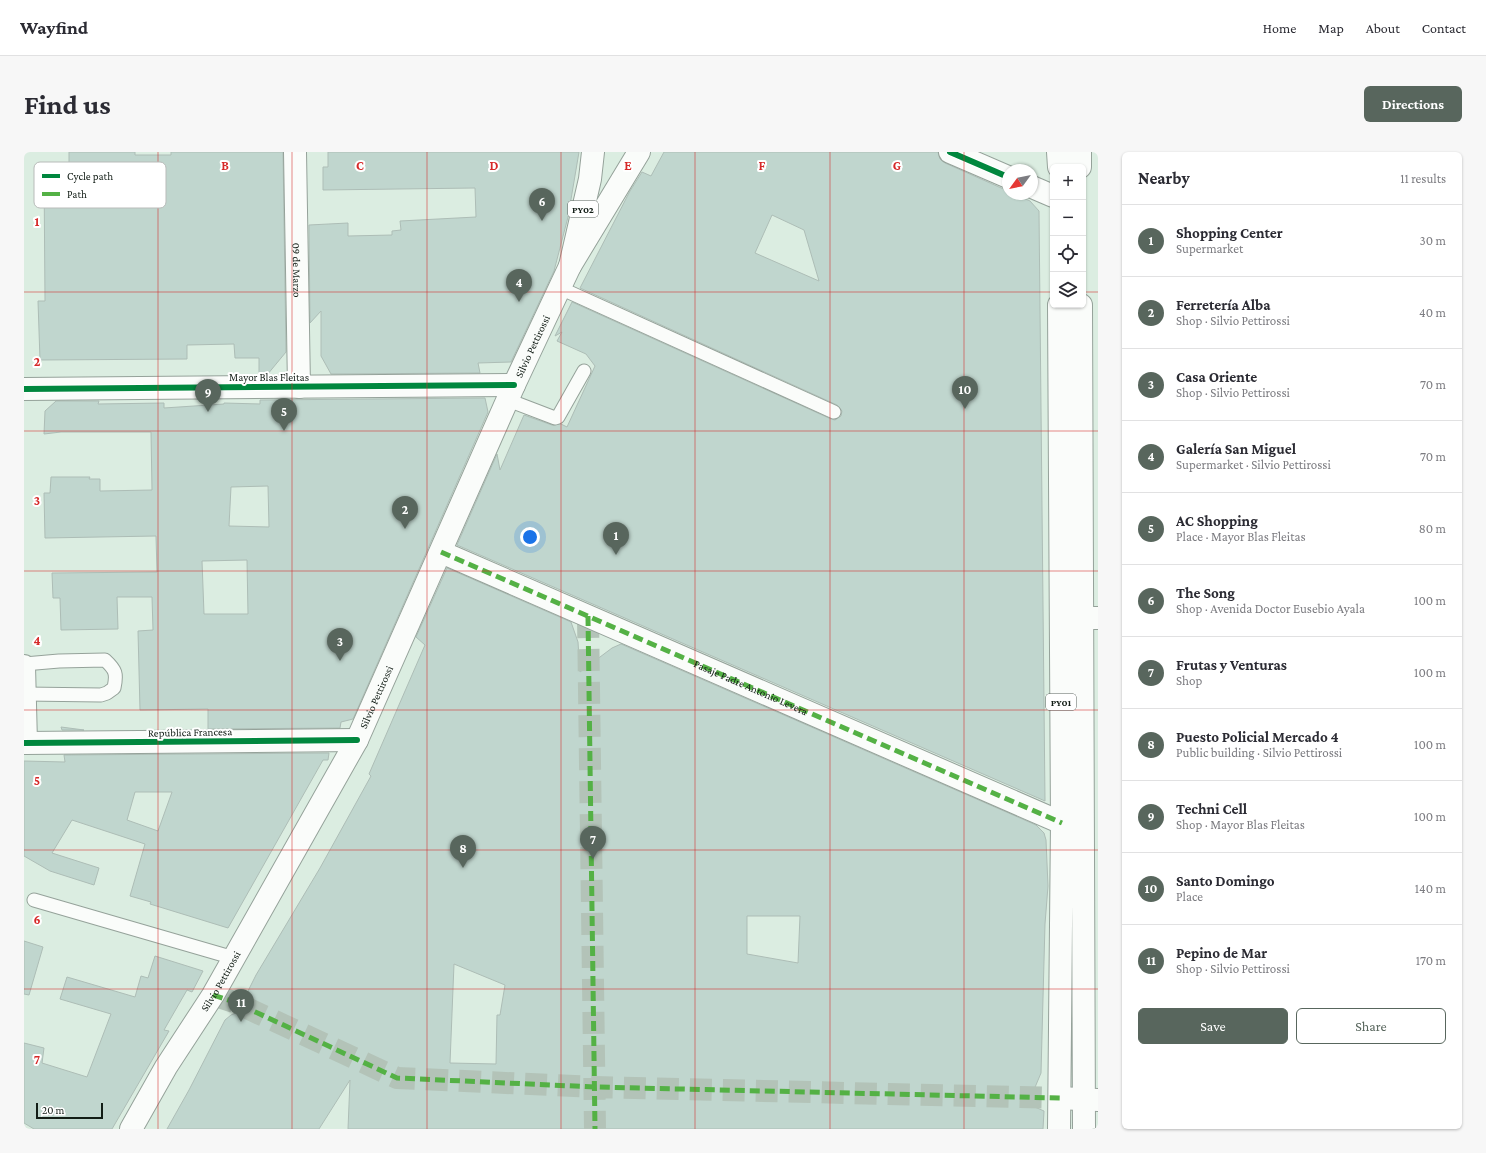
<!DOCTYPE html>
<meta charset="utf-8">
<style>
body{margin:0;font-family:"Crimson Pro",serif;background:#f7f7f7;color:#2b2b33}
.controls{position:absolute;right:12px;top:12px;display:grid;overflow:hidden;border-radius:6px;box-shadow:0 1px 3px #0004}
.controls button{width:36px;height:36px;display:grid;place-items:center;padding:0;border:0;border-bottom:1px solid #e1e1e2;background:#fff;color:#2b2b33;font:20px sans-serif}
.compass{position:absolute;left:978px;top:12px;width:36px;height:36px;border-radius:50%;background:#fff;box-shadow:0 1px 3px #0004;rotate:237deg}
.scale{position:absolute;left:12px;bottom:10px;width:67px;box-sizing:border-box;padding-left:4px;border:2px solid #121d16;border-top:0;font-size:11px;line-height:14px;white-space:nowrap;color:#121d16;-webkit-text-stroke:3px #fff;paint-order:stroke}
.you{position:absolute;left:506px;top:385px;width:14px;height:14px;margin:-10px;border:3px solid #fff;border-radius:50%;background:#1a73e8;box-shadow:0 0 0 6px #1a73e833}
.badge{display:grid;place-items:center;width:26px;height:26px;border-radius:50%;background:#58665d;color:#fff;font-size:13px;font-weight:700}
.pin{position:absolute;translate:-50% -33px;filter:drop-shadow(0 1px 2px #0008)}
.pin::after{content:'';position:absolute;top:21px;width:14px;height:12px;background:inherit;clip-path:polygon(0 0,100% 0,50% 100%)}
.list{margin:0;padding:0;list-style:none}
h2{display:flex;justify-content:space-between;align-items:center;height:52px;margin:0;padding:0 16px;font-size:17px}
h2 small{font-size:13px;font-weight:400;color:#7c7c81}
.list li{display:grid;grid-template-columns:26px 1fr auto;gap:12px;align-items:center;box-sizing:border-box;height:72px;padding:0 16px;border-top:1px solid #e1e1e2}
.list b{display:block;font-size:15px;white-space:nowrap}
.list p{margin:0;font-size:13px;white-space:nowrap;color:#7c7c81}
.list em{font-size:13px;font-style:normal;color:#7c7c81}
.actions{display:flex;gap:8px;padding:12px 16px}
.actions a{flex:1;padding:9px 0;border:1px solid #58665d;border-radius:6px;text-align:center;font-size:14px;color:#58665d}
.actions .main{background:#58665d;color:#fff}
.icon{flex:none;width:22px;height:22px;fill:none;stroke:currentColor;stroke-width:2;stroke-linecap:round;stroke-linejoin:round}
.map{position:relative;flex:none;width:1074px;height:977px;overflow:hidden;border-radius:6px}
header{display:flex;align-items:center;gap:24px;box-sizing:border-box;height:56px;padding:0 20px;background:#fff;border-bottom:1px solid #e1e1e2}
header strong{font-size:19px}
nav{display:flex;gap:22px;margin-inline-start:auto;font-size:14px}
.intro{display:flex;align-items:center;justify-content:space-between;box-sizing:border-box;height:96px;padding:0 24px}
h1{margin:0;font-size:28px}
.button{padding:10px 18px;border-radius:6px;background:#58665d;color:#fff;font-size:14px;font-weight:700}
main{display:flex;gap:24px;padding:0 24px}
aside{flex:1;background:#fff;border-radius:6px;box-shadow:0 1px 3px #0004}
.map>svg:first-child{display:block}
</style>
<header>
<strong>Wayfind</strong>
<nav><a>Home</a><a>Map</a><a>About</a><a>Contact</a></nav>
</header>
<div class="intro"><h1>Find us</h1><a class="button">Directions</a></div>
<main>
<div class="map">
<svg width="1074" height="977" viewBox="0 0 1074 977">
<rect width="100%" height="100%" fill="#dbede1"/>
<!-- building -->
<path fill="#c0d6ce" stroke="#adbdb6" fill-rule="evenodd" d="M45,0H111V3H147V0H259L262,200L243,223H235V206H211L210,192L163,193V207L16,208L14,149H21L20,16L45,15Z
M304,0H555L544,65L530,119L487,210L454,211L456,221L307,222L297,204V159L286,171L285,73L324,71V84L368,83V79L377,78L376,69L452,65L451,36L299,38V15H304Z
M640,0H914L916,7L921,11L984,39V42H991L1006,49L1015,59L1021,649L433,393L473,302L476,318L500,263L528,273L537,272L543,275L571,214L562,202L533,189L538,180L531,184L548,150L807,267L811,268L817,264L818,259L813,253L556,136L606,39L618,20L627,24ZM748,63L780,78L795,129L731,101Z
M461,246L464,260L329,567L317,570L316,576L184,577V557L116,558L114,479L129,478L128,445H93L94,477L37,478L36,446H29L28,421L133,420L132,384L21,386L20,341H26L27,325H66L65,327H76V339L128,338L127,280H37L20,282L21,259L32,249H75L74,252L140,251V256L200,252V251L236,252V248ZM244,334L245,375L205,374L207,335ZM223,408L224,462H180L178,409Z
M423,416L547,470L554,490L556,520L588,496L597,492L1012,673L1020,681L1022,688L1024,734L1021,772L1017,921L1004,952L1020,959L1019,977H324L326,928L295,977H143L165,938L201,868L207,863L225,855L221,845L232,823L296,716L347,624L345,622L401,493L392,485ZM723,764H776L774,811L723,802ZM430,812L481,833L476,863H473L472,912L426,911Z
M37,575L60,578H38Z
M305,601L304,608H299L204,776L126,752L127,750L106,744L121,692L48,668L28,701L75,716L70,733L26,719L0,704V609L41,610L40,603ZM111,640H148L134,679L103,668Z
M0,789L19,795L5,843L0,842Z
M131,804L179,819L168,840L163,838L140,878L145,879L88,977H10L0,971V891L20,896L18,911L63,925L87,862L36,847L43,825L111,845L117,824L124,826Z"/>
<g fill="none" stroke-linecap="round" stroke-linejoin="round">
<!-- street-tunnel -->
<path stroke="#b3c3b8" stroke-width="22" stroke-dasharray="22 11" stroke-linecap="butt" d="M564,464L571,977
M189,843L210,850L373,926L571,935L1036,946"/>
<!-- lane casing -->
<g stroke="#95a29a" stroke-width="15">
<path id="lane" d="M536,136L810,260
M484,248L531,266L534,265L560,219
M0,512L35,509L81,508C92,518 93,522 90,536L83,541L77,543L1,542
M10,748L210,806"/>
</g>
<!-- street casing -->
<g stroke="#95a29a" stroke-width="24">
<g id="street">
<path id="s1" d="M271,0L275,235"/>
<path d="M0,237L490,233"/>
<path d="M417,400L1038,671"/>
<path d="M1040,466H1074"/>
<path d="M1036,946L1074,948"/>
</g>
</g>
<!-- secondary casing -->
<g stroke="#95a29a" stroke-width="24">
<g id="secondary">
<path d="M926,0L984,25"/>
<path d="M1008,35L1029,44"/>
<path d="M0,514L2,591"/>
<path d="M0,591L333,588"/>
<path id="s2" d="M107,977L142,915L189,843L333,588L490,233L546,114L615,0"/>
</g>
</g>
<!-- primary casing -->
<g stroke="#95a29a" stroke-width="24">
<path id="primary" d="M1034,0L1035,15
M1056,0V15
M1035,153L1038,671L1035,977
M1057,153L1060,977"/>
</g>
<!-- highway casing -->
<g stroke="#95a29a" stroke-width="24">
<path id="highway" d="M546,114L566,27L569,0"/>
</g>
<!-- lane -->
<use href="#lane" stroke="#fafcfa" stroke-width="13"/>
<!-- street -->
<use href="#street" stroke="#fafcfa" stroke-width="22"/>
<!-- secondary -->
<use href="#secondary" stroke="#fafcfa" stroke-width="22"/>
<!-- primary -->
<use href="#primary" stroke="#fafcfa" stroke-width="22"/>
<!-- highway -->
<use href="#highway" stroke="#fafcfa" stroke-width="22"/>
<!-- quiet -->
<g stroke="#54b145" stroke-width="5" stroke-dasharray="10 5" stroke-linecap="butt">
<path id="s3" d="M417,400L1038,671"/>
<path d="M564,464L571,977"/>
<path d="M189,843L210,850L373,926L571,935L1036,946"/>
</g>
<!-- cycleway casing -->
<g stroke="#fff" stroke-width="8">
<path id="cycleway" d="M926,0L984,25
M0,237L490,233
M0,591L333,588"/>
</g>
<!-- cycleway -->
<use href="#cycleway" stroke="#00873e" stroke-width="6"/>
</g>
<!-- grid -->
<path fill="none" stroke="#d62828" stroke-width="1" stroke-opacity="0.55" d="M134,0V977M268,0V977M403,0V977M537,0V977M671,0V977M806,0V977M940,0V977M0,140H1029M1059,140H1074M0,279H1074M0,419H1074M0,558H1074M0,698H1074M0,837H1074"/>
<g text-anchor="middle" stroke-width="4" stroke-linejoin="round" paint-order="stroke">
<!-- shield labels -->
<g fill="#fff" stroke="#59615c" stroke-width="1">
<rect x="544" y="49" width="30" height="16" rx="3"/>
<rect x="1022" y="542" width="30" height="16" rx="3"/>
</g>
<g font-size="10" font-weight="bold" fill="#121d16">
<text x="559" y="61">PY02</text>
<text x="1037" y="554">PY01</text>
</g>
<!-- street labels -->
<g font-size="11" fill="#121d16" stroke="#fff">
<text dy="4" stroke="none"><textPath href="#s1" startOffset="118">09 de Marzo</textPath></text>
<text dy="4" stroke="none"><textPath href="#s2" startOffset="881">Silvio Pettirossi</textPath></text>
<text x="245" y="229">Mayor Blas Fleitas</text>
<text dy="4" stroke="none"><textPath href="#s3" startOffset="338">Pasaje Padre Antonio Levera</textPath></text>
<text dy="4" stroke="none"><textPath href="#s2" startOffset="497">Silvio Pettirossi</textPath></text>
<text transform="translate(166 580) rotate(-1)" y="4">República Francesa</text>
<text dy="4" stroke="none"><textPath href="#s2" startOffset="173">Silvio Pettirossi</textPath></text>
</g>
</g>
<!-- legend -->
<rect x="10" y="10" width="132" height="46" rx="6" fill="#fff" stroke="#b8bbb9" stroke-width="1"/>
<rect x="18" y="22" width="18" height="4" fill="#00873e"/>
<rect x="18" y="40" width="18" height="4" fill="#54b145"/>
<g font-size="11" fill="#121d16">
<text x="43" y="28">Cycle path</text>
<text x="43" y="46">Path</text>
</g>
<g font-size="13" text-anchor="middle" font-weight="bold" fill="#d62828" stroke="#fff" stroke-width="4" stroke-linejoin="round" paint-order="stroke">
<text x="201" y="18">B</text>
<text x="336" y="18">C</text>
<text x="470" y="18">D</text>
<text x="604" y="18">E</text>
<text x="738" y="18">F</text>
<text x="873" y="18">G</text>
<text x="13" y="74">1</text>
<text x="13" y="214">2</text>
<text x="13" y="353">3</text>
<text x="13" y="493">4</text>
<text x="13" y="633">5</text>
<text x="13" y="772">6</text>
<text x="13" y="912">7</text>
</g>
</svg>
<div class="controls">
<button>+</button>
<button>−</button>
<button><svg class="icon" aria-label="locate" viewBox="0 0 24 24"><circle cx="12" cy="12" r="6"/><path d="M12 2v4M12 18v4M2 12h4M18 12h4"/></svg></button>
<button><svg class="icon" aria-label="layers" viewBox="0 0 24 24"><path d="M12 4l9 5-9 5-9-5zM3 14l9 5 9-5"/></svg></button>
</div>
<svg class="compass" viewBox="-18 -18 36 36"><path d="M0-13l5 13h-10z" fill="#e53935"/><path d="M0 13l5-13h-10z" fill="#7c7c81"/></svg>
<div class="scale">20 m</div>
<div class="you"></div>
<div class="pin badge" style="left:592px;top:403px">1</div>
<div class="pin badge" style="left:381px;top:377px">2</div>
<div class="pin badge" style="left:316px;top:509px">3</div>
<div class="pin badge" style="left:495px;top:150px">4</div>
<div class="pin badge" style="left:260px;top:279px">5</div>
<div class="pin badge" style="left:518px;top:69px">6</div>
<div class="pin badge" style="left:569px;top:707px">7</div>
<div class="pin badge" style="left:439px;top:716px">8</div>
<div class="pin badge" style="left:184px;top:260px">9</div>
<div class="pin badge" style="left:941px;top:257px">10</div>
<div class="pin badge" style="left:217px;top:870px">11</div>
</div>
<aside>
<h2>Nearby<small>11 results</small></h2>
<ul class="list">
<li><span class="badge">1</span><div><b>Shopping Center</b><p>Supermarket</p></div><em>30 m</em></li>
<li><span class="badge">2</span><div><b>Ferretería Alba</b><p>Shop · Silvio Pettirossi</p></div><em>40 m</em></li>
<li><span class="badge">3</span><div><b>Casa Oriente</b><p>Shop · Silvio Pettirossi</p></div><em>70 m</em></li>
<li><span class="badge">4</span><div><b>Galería San Miguel</b><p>Supermarket · Silvio Pettirossi</p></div><em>70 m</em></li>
<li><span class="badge">5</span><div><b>AC Shopping</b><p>Place · Mayor Blas Fleitas</p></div><em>80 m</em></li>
<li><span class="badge">6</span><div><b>The Song</b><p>Shop · Avenida Doctor Eusebio Ayala</p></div><em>100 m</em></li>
<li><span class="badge">7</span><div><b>Frutas y Venturas</b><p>Shop</p></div><em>100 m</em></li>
<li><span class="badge">8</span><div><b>Puesto Policial Mercado 4</b><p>Public building · Silvio Pettirossi</p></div><em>100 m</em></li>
<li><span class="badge">9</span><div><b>Techni Cell</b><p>Shop · Mayor Blas Fleitas</p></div><em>100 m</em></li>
<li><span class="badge">10</span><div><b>Santo Domingo</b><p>Place</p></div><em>140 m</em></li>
<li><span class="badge">11</span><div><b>Pepino de Mar</b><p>Shop · Silvio Pettirossi</p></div><em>170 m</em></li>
</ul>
<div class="actions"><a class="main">Save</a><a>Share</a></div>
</aside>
</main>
